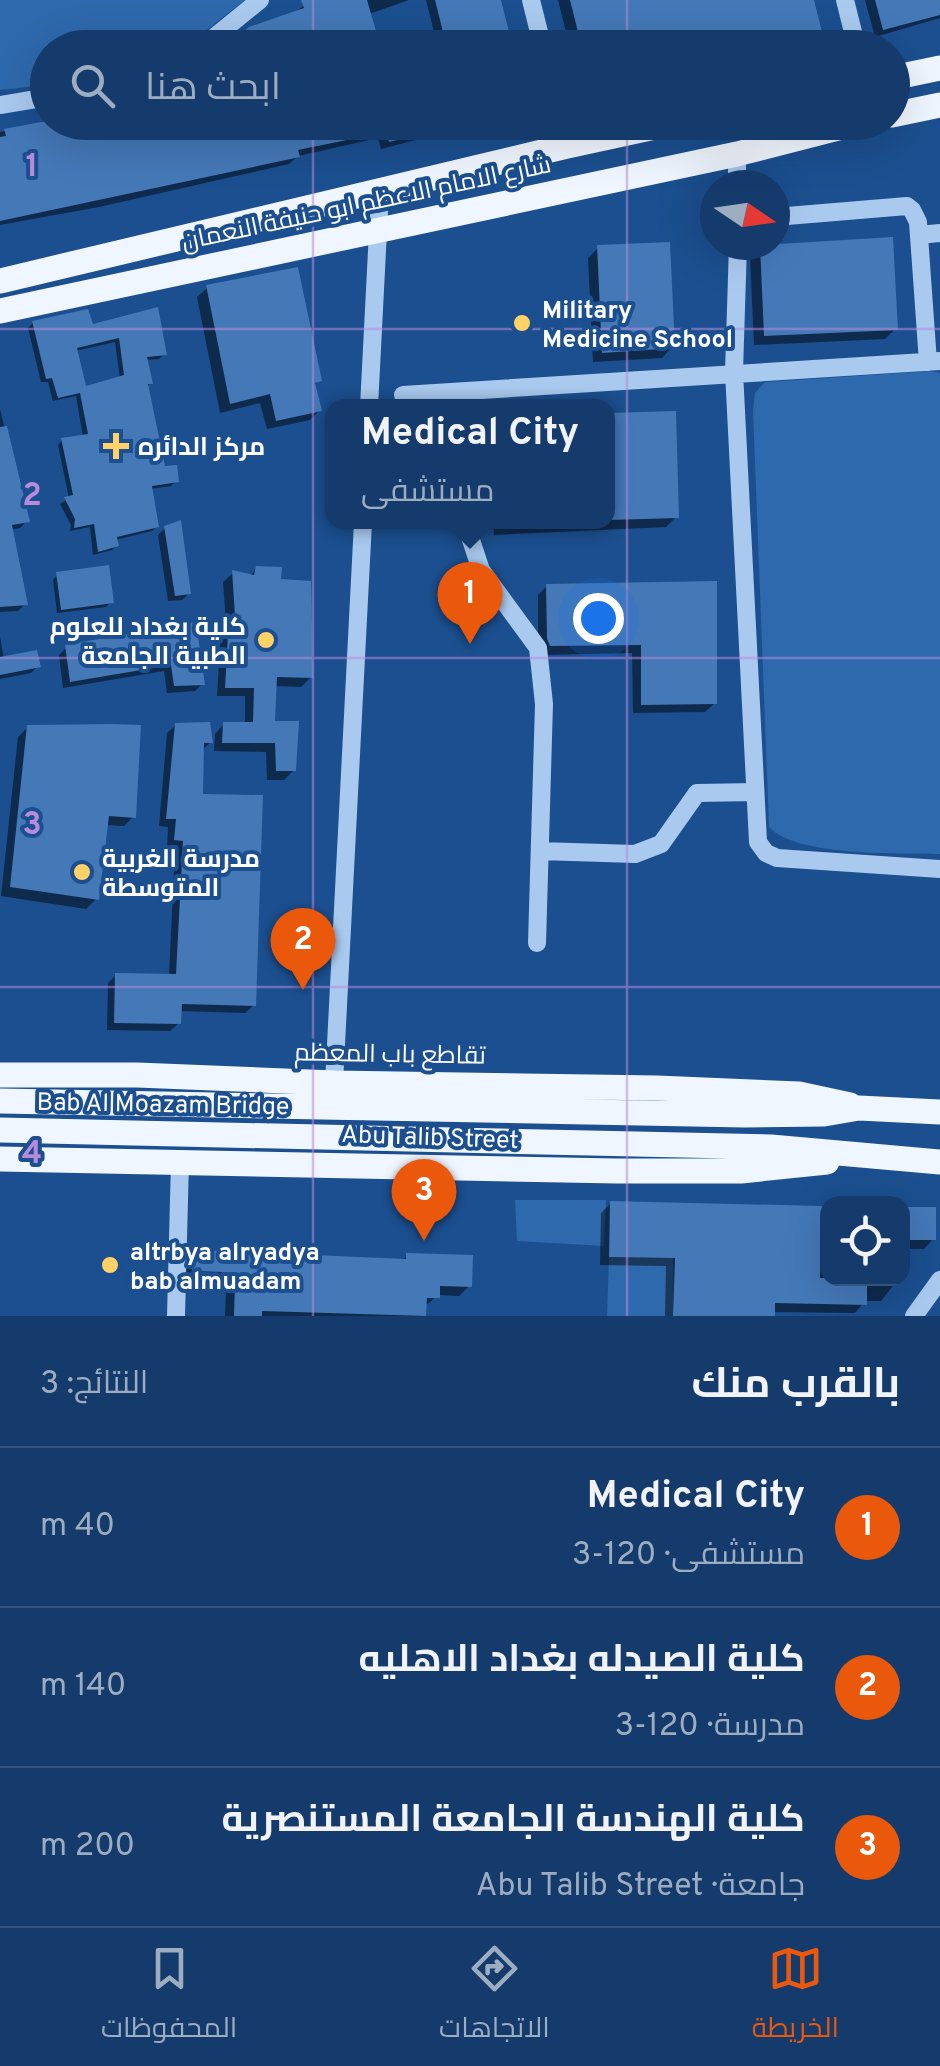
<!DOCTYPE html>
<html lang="ar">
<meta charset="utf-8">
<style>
body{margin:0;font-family:Overpass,Cairo,sans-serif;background:#214673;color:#f1f3f6;direction:rtl}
.controls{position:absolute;right:30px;bottom:30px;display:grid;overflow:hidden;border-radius:20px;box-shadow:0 10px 40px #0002}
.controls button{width:90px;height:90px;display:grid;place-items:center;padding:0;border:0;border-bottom:2px solid #33557e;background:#143b6b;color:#f1f3f6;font:50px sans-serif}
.compass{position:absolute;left:700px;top:170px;width:90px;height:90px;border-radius:50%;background:#143b6b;box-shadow:0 10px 40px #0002;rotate:103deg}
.you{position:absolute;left:598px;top:618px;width:35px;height:35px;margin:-25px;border:8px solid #fff;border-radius:50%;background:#1a73e8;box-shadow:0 0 0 15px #1a73e833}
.badge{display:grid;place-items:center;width:65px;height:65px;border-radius:50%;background:#ea580c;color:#fff;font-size:32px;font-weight:700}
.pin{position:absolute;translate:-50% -82px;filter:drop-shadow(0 2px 5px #0008)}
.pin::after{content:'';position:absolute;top:52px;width:35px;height:30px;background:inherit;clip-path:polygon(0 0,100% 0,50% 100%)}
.popup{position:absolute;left:325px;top:399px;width:290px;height:130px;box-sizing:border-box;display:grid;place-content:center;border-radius:20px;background:#143b6b;filter:drop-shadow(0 2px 8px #0005);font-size:32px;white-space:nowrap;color:#9dadc1}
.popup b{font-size:38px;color:#f1f3f6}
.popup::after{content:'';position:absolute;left:50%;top:100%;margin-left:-20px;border:20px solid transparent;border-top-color:#143b6b}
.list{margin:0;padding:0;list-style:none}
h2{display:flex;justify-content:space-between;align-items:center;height:130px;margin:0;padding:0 40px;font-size:42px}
h2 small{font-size:32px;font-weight:400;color:#9dadc1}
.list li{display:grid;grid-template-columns:65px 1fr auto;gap:30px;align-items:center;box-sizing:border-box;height:160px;padding:0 40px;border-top:2px solid #33557e}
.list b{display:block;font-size:38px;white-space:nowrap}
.list p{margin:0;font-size:32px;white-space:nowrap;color:#9dadc1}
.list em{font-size:32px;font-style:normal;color:#9dadc1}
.icon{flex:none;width:55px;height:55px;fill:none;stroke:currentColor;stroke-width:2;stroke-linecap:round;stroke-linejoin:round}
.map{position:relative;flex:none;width:940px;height:1316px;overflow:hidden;direction:ltr}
.search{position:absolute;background:#143b6b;box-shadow:0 10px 40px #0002;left:30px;right:30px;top:30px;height:110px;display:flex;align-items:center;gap:25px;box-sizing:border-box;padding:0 35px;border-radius:55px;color:#9dadc1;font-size:38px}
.sheet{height:610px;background:#143b6b}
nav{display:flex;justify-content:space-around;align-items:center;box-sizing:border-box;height:140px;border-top:2px solid #33557e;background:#143b6b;font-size:28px;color:#9dadc1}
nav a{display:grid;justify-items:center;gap:5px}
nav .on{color:#ea580c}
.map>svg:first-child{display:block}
</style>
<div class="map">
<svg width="940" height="1316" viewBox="0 0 940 1316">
<rect width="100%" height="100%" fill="#1b4f8f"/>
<!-- green -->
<path fill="#2e69ad" d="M0,0H245L185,47L48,48L47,85L0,90Z
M931,371L940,373V854C900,853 797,857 769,827L753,410L755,393L765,382Z
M515,1200H606L604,1246L517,1241Z
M609,1257L673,1258V1316H607Z"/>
<!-- shadow -->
<path fill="#0007" fill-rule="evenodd" d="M310,0H409L369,14H294Z
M426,0H498L510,48H438Z
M558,0H812L821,48H570Z
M865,0H940V18L875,37Z
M55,122H459V123L451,131L381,149L378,138L298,156L289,164L99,207L0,225V132Z
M761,246L895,329L885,339L754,345L750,256Z
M598,248L672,347L662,358L593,362L588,258Z
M207,288L319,380L313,386L319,411L310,420L267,429L260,403L220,413L197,297Z
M33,323L91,327L164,354L159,359L145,360L150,383L146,388L163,469L176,481L171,486L150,489L157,526L152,531L115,540L116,546L112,550L93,555L90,527L70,531L71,525L60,504L69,498L58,445L62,440L83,437L76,396L53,401L48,382H41L28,328ZM115,342L120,379L85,389L75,351Z
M0,409L27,521L20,528L10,530L25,604L18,611L0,612Z
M673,413L676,517L666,527L494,535L493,522H608V417Z
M165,528L189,593L182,600L168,601L158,535Z
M257,568L278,581L311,677L301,687L274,686L272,724L294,770L284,780H267L266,752L214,751L215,734L224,724H245V696H217L221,629L226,623L223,582L233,573L249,577Z
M57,575L111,602L106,607L57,613L53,580Z
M714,584L715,703L705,712L633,713L632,653L541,655L538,649V595L547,586Z
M193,625L202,684L195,691L167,693L164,671L63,688L59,655L66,648Z
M0,637L4,659L38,666L31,673L0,679Z
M176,725L211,742L201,751L200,796L254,1005L245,1013L179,1011V1023L170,1031L107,1030L108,983L116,975L169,976L175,849L167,848L168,827L159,826L167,733Z
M28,727L134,816L124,826L105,825L96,899L86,909L1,896L18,737Z
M611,1203L828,1208V1278H899L881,1301H865L855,1313L772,1312V1316H665L666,1266L600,1265L601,1213Z
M902,1209L933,1239L924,1249H902Z
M194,1253L401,1261L407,1256L469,1286L459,1296L438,1295L424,1307V1316H225L226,1291H213L214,1281L184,1280V1262Z"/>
<!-- building -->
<path fill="#4478b7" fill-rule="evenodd" d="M301,0H367L381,48H224L249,27L304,8Z
M435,0H501L513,48H447Z
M570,0H814L826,48H582Z
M875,0H940V15L883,30Z
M41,122H441L442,129L389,142L386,132L298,150L300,157L0,221V137L6,136L4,129Z
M893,237L898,330L764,336L760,245Z
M670,242L675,348L602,353L597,245Z
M298,267L322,381L315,383L322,411L276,421L270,394L230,404L206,285Z
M158,307L167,355L147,357L153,384H148L165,466L177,465L179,482L152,486L159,527L117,537L119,546L98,552L94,524L74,528L75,519L64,497L73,495L61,438L88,434L80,393L58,398L52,378L46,379L32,321L88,309L93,324ZM119,338L124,375L86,386L77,348Z
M676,411L679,518L608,520V413Z
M7,426L30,522L12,525L28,605L0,607V427Z
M181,520L191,594L175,596L164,526Z
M109,565L114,603L61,610L56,572Z
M256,566L282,567L281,579L311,581L313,678L277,677L275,721H299L296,771H276L275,743H222L223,722H253L254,688H225L229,616H235L232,570L254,575Z
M717,581V704L641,705V645L550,646L547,639L546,584Z
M196,622L205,685L174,686L171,665L70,682L65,645Z
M37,650L41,667L0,675V657Z
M210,722L213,743H204L203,794L263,795L256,1006L182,1004L181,1024L114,1023L115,973L176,974L183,841L174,840L176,819H166L175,723Z
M112,724L141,725L136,818L109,816L99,900L10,887L27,725Z
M610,1201L822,1206L820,1278H867V1305L775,1303V1316H673L675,1258L609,1257Z
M902,1207H936V1240H902Z
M193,1250L406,1259V1253L473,1255L472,1287L440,1286V1298H427L426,1316L262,1311V1316H234L235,1282H222V1272L192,1271Z"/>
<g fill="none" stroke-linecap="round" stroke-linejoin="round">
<!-- minor -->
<path stroke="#a9c9ee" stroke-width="18" d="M531,0L543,48
M845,0L857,48
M201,48L260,0
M0,105L48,97
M562,122L567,146
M737,154V185
M775,217L907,206L912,210L918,222L928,362
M919,235L940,233
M738,245L734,372L758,842L766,853L777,858L940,869
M403,395L940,361
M369,407L380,192
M465,522L481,570L538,648L544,704L537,943
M540,851L635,854L661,844L697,793L755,792
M334,1083L363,522
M176,1316L180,1161
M914,1316L940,1280"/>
<!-- major -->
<path stroke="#f0f6ff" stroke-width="25" d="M892,78L940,68
M892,115L940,105
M0,281L567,146L678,122
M0,311L737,154L862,122
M0,1075H137L334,1083L657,1088L799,1094L850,1105
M0,1101L745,1115L824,1114L859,1108L940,1112
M0,1130L771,1147L940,1162
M0,1159L617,1171H741L827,1162"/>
</g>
<!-- grid -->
<path fill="none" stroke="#b68bdc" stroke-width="2.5" stroke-opacity="0.55" d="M313,0V48M627,0V48M313,122V1316M627,122V1316M0,329H940M0,658H940M0,987H940"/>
<!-- markers -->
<g fill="#ffd166" stroke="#1b4f8f" stroke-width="4">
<circle cx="522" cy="323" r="10"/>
<path d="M111 431h10v10h10v10h-10v10h-10v-10h-10v-10h10z"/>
<circle cx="266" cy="640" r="10"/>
<circle cx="82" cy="872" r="10"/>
<circle cx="110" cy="1265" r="10"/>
</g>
<g text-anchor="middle" stroke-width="8" stroke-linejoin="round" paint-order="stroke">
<!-- street labels -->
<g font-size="25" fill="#fff" stroke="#1b4f8f">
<text transform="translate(366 202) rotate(-12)" y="9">شارع الامام الاعظم ابو حنيفة النعمان</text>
<text transform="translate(390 1053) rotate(1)" y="9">تقاطع باب المعظم</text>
<text transform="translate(163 1103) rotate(1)" y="9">Bab Al Moazam Bridge</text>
<text transform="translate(430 1136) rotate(2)" y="9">Abu Talib Street</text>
</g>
<!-- poi labels -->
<g font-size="25" font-weight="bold" fill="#fff" stroke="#1b4f8f" text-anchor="start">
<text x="542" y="318">Military<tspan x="542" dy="29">Medicine School</tspan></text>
<text x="138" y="455">مركز الدائره</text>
<text x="246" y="635" text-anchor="end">كلية بغداد للعلوم<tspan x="246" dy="29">الطبية الجامعة</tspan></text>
<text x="102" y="867">مدرسة الغربية<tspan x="102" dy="29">المتوسطة</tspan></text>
<text x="130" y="1260">altrbya alryadya<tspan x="130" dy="29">bab almuadam</tspan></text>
</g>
</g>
<g font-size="32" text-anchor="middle" font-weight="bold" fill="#b68bdc" stroke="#1b4f8f" stroke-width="8" stroke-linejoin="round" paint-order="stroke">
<text x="32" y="176">1</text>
<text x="32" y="505">2</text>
<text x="32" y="834">3</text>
<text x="32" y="1163">4</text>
</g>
</svg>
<div class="controls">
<button><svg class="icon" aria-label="locate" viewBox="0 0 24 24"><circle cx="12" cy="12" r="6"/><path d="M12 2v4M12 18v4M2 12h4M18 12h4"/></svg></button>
</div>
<svg class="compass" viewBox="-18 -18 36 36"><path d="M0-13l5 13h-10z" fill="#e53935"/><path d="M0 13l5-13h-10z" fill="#9dadc1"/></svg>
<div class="you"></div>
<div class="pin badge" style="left:470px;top:644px">1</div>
<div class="popup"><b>Medical City</b>مستشفى</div>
<div class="pin badge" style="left:303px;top:990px">2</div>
<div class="pin badge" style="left:424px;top:1241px">3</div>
<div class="search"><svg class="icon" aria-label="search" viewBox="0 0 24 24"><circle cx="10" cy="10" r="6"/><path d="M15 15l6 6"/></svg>ابحث هنا</div>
</div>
<section class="sheet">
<h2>بالقرب منك<small>النتائج: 3</small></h2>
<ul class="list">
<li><span class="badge">1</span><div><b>Medical City</b><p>مستشفى · 120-3</p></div><em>40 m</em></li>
<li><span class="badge">2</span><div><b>كلية الصيدله بغداد الاهليه</b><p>مدرسة · 120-3</p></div><em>140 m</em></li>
<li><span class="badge">3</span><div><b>كلية الهندسة الجامعة المستنصرية</b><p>جامعة · Abu Talib Street</p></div><em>200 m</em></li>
</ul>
</section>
<nav>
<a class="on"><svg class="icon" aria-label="map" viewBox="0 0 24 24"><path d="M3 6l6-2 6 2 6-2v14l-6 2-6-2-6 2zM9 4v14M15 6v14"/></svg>الخريطة</a>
<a><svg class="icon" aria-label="directions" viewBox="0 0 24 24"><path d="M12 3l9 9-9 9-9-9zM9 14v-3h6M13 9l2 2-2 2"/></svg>الاتجاهات</a>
<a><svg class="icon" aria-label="saved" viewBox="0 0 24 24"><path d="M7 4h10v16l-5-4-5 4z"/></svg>المحفوظات</a>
</nav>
